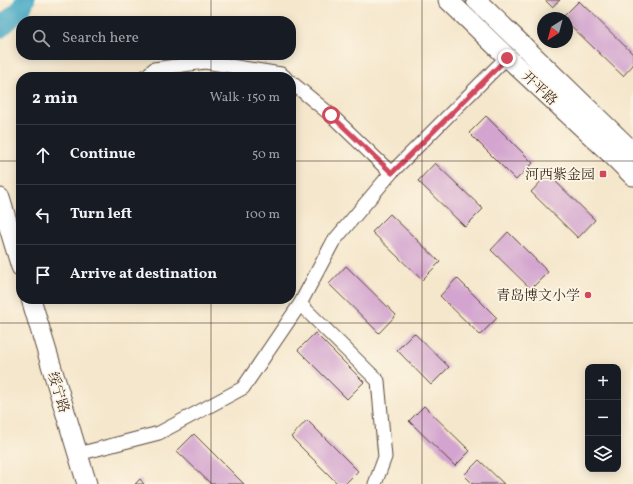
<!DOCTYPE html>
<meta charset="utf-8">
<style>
body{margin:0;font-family:Vollkorn,"Noto Serif SC",serif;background:#242831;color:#f1f3f6}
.controls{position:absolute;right:12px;bottom:12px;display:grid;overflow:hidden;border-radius:8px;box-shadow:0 2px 10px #0003}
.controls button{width:36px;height:36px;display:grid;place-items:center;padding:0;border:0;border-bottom:1px solid #363941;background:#171b24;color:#f1f3f6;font:20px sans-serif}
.compass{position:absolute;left:537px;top:12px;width:36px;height:36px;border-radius:50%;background:#171b24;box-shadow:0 2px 10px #0003;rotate:216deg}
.stop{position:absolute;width:12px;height:12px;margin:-9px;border:3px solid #d1495b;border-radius:50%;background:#fff}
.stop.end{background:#d1495b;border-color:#fff;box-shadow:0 1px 4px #0008}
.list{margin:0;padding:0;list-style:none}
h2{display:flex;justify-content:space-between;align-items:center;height:52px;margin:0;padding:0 16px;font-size:17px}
h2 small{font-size:13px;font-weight:400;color:#9ea1a6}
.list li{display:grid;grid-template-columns:26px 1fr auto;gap:12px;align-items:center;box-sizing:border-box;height:60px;padding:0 16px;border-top:1px solid #363941}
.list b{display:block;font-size:15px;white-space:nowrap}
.list em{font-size:13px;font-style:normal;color:#9ea1a6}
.icon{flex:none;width:22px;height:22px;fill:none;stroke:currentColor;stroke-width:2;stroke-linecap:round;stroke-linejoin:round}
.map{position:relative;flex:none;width:633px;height:484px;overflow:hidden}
.search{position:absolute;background:#171b24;box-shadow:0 2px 10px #0003;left:16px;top:16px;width:280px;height:44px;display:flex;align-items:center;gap:10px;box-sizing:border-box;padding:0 14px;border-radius:16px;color:#9ea1a6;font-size:15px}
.panel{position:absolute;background:#171b24;box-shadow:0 2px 10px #0003;left:16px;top:72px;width:280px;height:232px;border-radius:16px}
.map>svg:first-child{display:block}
</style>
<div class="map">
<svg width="633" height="484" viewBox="0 0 633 484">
<rect width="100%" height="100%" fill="#fcf5e5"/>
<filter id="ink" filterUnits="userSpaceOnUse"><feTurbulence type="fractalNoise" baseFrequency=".025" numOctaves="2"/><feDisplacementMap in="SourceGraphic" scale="8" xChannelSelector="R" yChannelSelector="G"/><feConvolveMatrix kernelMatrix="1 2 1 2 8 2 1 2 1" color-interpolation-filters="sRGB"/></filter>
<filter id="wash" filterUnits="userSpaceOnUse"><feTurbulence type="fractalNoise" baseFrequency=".012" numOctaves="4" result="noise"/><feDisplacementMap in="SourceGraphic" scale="16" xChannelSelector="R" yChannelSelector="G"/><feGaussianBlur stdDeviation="0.9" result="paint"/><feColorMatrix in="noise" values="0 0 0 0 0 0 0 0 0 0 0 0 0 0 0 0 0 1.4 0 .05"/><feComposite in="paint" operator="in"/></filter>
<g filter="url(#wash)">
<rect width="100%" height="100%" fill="#f5e7cc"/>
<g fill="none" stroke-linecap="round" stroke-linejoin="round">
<!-- river -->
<path stroke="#43a7c3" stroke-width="20" d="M0,28L21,9L25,0"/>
</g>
<g id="blocks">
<!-- building -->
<path fill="#d3a4cf" d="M545,0H560L552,7Z
M579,1L633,54V65L623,76L567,22V18H562Z
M486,116L533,163L516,180L469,133Z
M435,163L483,209L465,227L418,181Z
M548,174L595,220L578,238L531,192Z
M390,214L440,262L422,280L372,232Z
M508,232L548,272L531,289L491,250Z
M346,266L396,315L379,333L329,284Z
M457,278L497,318L480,335L440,296Z
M315,333L364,382L347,399L298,350Z
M414,333L449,367L431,385L397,350Z
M424,406L470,451L455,466L409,421Z
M307,420L358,471L345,484H338L291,437Z
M194,434L244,484H211L177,451Z
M479,460L504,484H473L464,475Z
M140,479L144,484H135Z"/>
</g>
</g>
<g filter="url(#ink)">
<use href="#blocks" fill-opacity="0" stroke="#574638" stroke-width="1"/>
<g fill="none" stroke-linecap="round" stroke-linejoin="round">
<!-- street casing -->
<g stroke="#574638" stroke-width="15">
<path id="street" d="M145,77L154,69L205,62L281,74L285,77
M291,82L331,115L391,173
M300,304L378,381L385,457L375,484
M78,454L159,433L243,388L300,304L333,242L391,173L507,57"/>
</g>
<!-- secondary casing -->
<g stroke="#574638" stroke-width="21">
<path id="secondary" d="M448,0L507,57L613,156L633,176
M476,0L633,152
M0,198L21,267
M31,299L87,484"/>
</g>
<!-- street -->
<use href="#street" stroke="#fff" stroke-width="13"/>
<!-- secondary -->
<use href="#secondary" stroke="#fff" stroke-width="19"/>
</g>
</g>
<g fill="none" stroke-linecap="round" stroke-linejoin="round" filter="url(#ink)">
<!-- route -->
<path stroke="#d1495b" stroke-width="5" d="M331,115L392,173L507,58"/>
</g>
<!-- grid -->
<path fill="none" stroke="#3b2a1e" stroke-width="1" stroke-opacity="0.55" d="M211,0V21M422,0V484M211,55V77M0,161H21M291,161H633M211,299V484M0,323H633"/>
<!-- markers -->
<g fill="#d1495b" stroke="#fcf5e5" stroke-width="1.5">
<rect x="599" y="170" width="8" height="8" rx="2"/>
<circle cx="588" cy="295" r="4"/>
</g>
<g text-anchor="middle" stroke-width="3.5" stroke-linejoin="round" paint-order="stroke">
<!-- street labels -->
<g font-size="14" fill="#3b2a1e" stroke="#fcf5e5">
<text transform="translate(540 88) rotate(43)" y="5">开平路</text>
<text transform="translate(59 392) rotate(73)" y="5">绥宁路</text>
</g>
<!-- poi labels -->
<g font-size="14" fill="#3b2a1e" stroke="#fcf5e5" text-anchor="end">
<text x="595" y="179">河西紫金园</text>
<text x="580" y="300">青岛博文小学</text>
</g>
</g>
</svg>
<div class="controls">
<button>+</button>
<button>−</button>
<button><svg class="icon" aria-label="layers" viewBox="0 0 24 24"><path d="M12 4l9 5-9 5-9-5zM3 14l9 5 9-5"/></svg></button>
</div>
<svg class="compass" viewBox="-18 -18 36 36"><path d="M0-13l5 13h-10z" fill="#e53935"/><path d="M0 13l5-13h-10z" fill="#9ea1a6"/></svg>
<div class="stop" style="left:331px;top:115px"></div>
<div class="stop end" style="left:507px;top:58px"></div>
<div class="search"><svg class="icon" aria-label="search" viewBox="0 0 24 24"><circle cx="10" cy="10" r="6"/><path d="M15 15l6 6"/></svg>Search here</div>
<section class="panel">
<h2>2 min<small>Walk · 150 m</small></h2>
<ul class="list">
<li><svg class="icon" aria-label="ahead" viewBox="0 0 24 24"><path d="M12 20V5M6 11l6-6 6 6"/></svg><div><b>Continue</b></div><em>50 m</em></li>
<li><svg class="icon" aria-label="left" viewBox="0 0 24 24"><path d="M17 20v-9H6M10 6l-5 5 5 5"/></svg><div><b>Turn left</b></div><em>100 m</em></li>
<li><svg class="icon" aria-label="arrive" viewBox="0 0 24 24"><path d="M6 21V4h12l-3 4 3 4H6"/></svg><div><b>Arrive at destination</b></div></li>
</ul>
</section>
</div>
